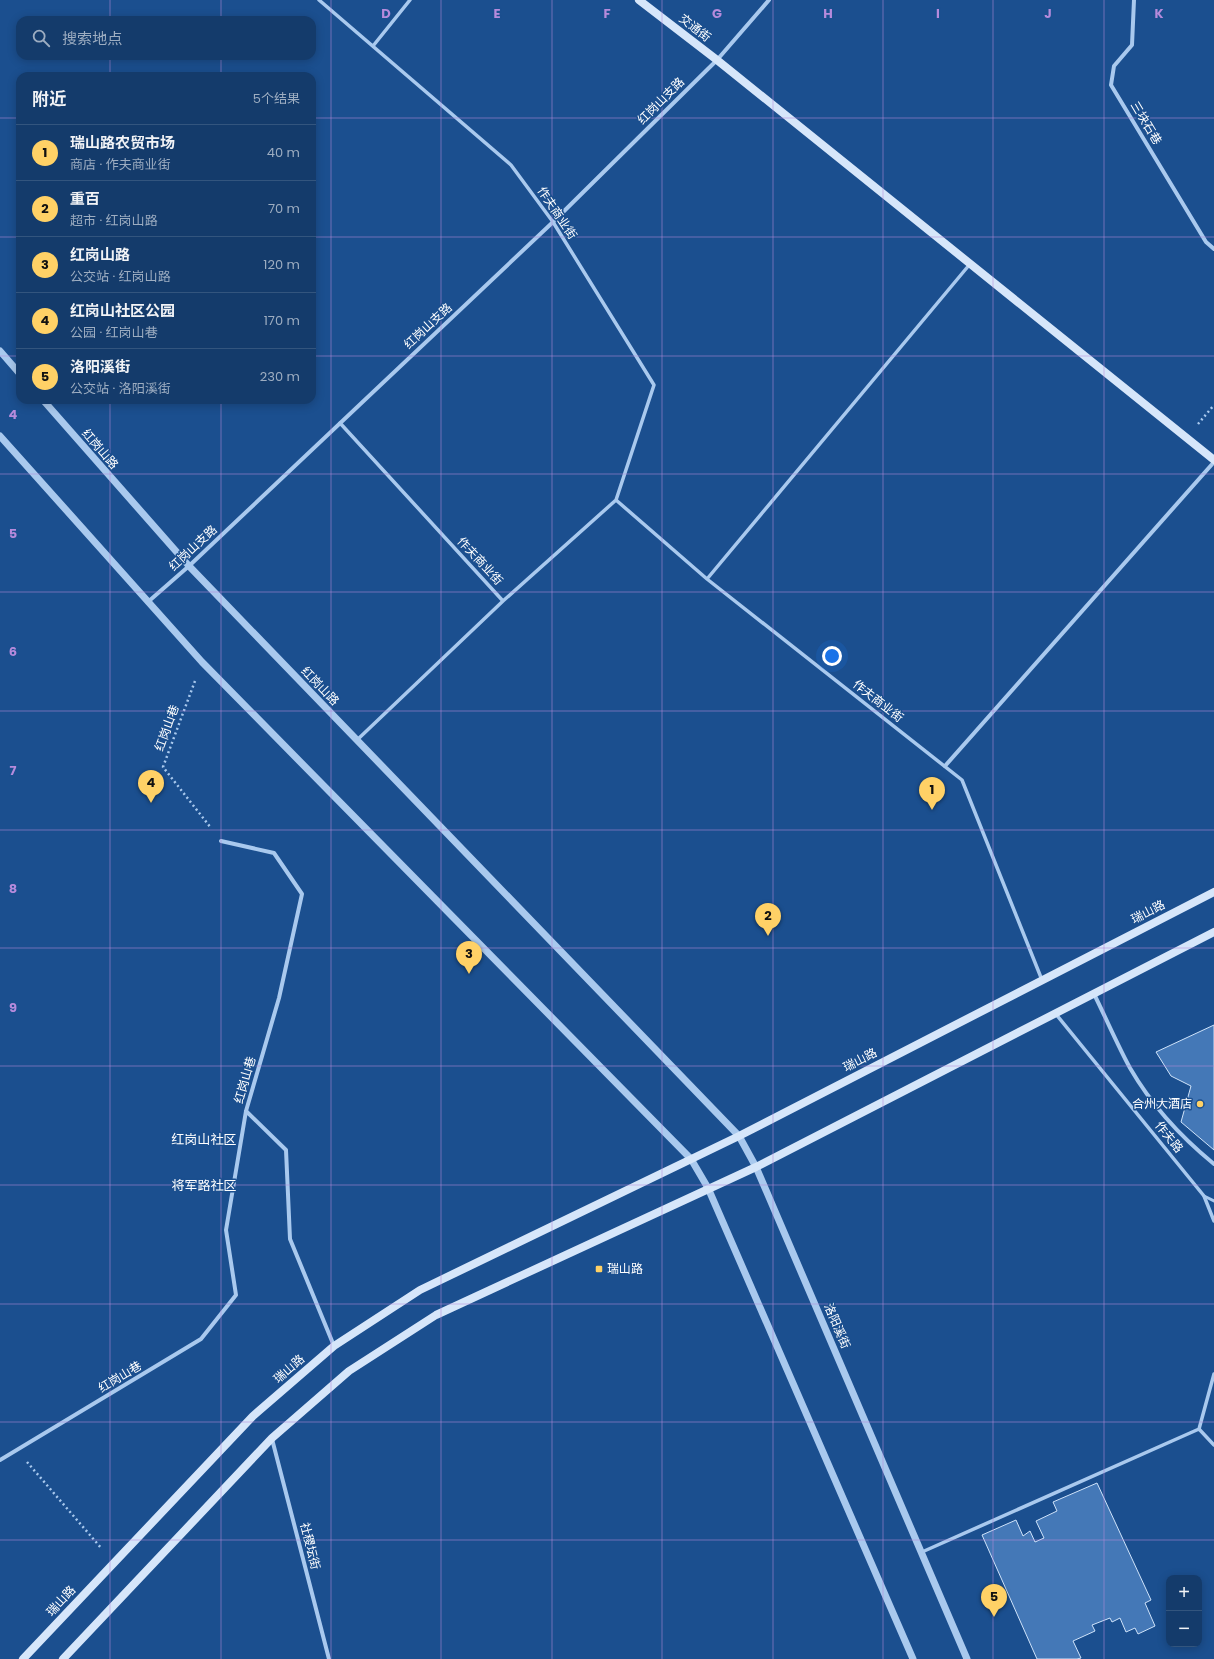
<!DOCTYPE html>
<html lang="zh">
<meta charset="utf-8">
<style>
body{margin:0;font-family:Poppins,"Noto Sans SC",sans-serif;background:#1d4271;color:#f1f3f6}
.controls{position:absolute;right:12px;bottom:12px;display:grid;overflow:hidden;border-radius:8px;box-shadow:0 2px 10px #0003}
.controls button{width:36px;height:36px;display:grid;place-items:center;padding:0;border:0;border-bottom:1px solid #33557e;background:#143b6b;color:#f1f3f6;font:20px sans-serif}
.you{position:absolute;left:832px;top:656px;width:14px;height:14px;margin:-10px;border:3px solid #fff;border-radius:50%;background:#1a73e8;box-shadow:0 0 0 6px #1a73e833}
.badge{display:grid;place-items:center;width:26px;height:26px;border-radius:50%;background:#ffd166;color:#111;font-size:13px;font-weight:700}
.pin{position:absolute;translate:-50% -33px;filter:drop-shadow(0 1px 2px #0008)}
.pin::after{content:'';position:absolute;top:21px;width:14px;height:12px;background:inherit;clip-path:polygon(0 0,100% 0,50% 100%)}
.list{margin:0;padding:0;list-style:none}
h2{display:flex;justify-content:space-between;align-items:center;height:52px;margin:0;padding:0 16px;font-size:17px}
h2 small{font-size:13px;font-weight:400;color:#9dadc1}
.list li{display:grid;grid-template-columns:26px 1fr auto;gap:12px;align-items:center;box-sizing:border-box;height:56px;padding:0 16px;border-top:1px solid #33557e}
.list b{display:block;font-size:15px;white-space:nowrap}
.list p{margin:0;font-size:13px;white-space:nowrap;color:#9dadc1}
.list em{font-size:13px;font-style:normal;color:#9dadc1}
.icon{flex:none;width:22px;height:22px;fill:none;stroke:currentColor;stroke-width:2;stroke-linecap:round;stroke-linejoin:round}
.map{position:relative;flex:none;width:1214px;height:1659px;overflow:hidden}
.search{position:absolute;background:#143b6b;box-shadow:0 2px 10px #0003;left:16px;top:16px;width:300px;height:44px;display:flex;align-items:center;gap:10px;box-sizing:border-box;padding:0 14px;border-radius:12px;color:#9dadc1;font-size:15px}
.panel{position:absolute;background:#143b6b;box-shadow:0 2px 10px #0003;left:16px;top:72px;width:300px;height:332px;border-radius:12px}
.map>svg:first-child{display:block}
</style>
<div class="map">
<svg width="1214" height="1659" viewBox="0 0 1214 1659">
<rect width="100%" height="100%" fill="#1b4f8f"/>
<!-- building -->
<path fill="#4478b7" stroke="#cfe3fa" d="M1214,1025V1150L1181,1122L1191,1086L1171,1076L1156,1052Z
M1097,1483L1151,1600L1145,1603L1155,1626L1138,1634L1135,1628L1126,1632L1120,1618L1112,1622L1110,1618L1092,1625L1095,1631L1073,1641L1081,1658L1077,1659H1037L982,1535L1016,1520L1023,1536L1030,1531L1035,1542L1044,1538L1036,1521L1057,1511L1053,1502Z"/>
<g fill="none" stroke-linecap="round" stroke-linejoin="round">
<!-- path -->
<path stroke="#a9c9ee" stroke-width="2.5" stroke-dasharray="2 3" stroke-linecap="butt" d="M1198,424L1214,405
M195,681L163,767L211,828
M27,1462L102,1549"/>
<!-- service -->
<path stroke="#a9c9ee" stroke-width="3" d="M1204,1196L1214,1201"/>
<!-- pedestrian -->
<path stroke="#a9c9ee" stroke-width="3.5" d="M319,0L511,165L553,222L654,385L616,500
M373,46L410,0
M340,423L503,601L616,500L707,579L962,780L1042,980
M707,579L970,264
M357,740L503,601
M1055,1013L1204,1196L1214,1221
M1214,1374L1199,1429L1214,1445
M922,1552L1199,1429"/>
<!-- minor -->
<path stroke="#a9c9ee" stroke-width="4" d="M1134,0L1132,45L1114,66L1111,85L1206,242L1214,249
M149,601L189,566L553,222L717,60L769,0
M945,766L1214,462
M1094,994C1106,1018 1117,1044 1130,1068C1152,1106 1181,1137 1214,1164
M246,1111L286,1150L290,1239L334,1346
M272,1439L329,1659
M0,1460L201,1339L236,1295L226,1230L246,1111L279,998L302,894L274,853L221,841"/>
<!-- tertiary -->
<path stroke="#a9c9ee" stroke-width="7" d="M0,351L20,374
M43,400L189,566L739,1136L756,1167L967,1659
M0,436L202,662L691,1159L708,1188L913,1659"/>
<!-- secondary -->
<path stroke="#d6e6fa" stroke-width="8" d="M639,0L717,60L1214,460
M23,1659L253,1416L334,1346L420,1290L739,1136L1214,892
M63,1659L272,1438L349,1371L436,1315L756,1167L1214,932"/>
</g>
<!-- grid -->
<path fill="none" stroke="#b68bdc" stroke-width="1" stroke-opacity="0.55" d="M110,0V20M221,0V20M331,0V1659M441,0V1659M552,0V1659M662,0V1659M773,0V1659M883,0V1659M993,0V1659M1104,0V1659M110,56V76M221,56V76M0,118H20M312,118H1214M0,237H20M312,237H1214M0,356H20M312,356H1214M110,400V1659M221,400V1659M0,474H1214M0,592H1214M0,711H1214M0,830H1214M0,948H1214M0,1066H1214M0,1185H1214M0,1304H1214M0,1422H1214M0,1540H1214"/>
<!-- markers -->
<g fill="#ffd166" stroke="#1b4f8f" stroke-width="1.5">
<circle cx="1200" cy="1104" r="4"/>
<rect x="595" y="1265" width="8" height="8" rx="2"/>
</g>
<g text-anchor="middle" stroke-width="3" stroke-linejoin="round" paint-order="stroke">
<!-- street labels -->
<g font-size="12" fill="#fff" stroke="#1b4f8f">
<text transform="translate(695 28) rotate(38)" y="4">交通街</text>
<text transform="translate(661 101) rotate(-45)" y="4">红岗山支路</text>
<text transform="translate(1146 123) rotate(59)" y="4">三块石巷</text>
<text transform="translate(557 213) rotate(56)" y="4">作夫商业街</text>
<text transform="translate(428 326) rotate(-43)" y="4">红岗山支路</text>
<text transform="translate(100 449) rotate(49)" y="4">红岗山路</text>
<text transform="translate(193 548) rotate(-43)" y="4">红岗山支路</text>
<text transform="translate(480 561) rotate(47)" y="4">作夫商业街</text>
<text transform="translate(320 686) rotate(46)" y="4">红岗山路</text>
<text transform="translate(878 701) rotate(38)" y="4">作夫商业街</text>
<text transform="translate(167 728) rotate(-70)" y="4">红岗山巷</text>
<text transform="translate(1148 912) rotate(-27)" y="4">瑞山路</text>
<text transform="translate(860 1060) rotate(-27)" y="4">瑞山路</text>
<text transform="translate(245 1080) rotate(-74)" y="4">红岗山巷</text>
<text transform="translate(1169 1137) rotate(51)" y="4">作夫路</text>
<text transform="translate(837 1326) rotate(67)" y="4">洛阳溪街</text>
<text transform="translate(289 1369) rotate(-41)" y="4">瑞山路</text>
<text transform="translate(120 1377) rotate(-31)" y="4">红岗山巷</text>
<text transform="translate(310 1546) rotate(76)" y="4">社稷坛街</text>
<text transform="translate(61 1601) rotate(-47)" y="4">瑞山路</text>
</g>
<!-- poi labels -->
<g font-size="12" fill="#fff" stroke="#1b4f8f" text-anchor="end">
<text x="1192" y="1108">合州大酒店</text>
<text x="607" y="1273" text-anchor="start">瑞山路</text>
</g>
<!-- neighbourhood labels -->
<g font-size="13" fill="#fff" stroke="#1b4f8f">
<text x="204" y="1144">红岗山社区</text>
<text x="204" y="1190">将军路社区</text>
</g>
</g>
<g font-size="13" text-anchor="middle" font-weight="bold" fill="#b68bdc" stroke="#1b4f8f" stroke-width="3" stroke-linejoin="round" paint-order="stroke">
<text x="386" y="18">D</text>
<text x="497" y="18">E</text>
<text x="607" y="18">F</text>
<text x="717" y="18">G</text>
<text x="828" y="18">H</text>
<text x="938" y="18">I</text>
<text x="1048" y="18">J</text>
<text x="1159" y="18">K</text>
<text x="13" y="419">4</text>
<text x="13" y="538">5</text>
<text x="13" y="656">6</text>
<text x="13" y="775">7</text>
<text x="13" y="893">8</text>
<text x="13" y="1012">9</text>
</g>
</svg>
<div class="controls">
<button>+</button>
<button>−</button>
</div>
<div class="you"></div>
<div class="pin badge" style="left:932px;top:810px">1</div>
<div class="pin badge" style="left:768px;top:936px">2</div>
<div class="pin badge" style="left:469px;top:974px">3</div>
<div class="pin badge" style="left:151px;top:803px">4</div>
<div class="pin badge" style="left:994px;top:1617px">5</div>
<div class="search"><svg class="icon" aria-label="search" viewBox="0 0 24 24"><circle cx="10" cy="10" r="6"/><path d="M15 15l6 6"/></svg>搜索地点</div>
<section class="panel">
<h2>附近<small>5个结果</small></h2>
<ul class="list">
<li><span class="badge">1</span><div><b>瑞山路农贸市场</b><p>商店 · 作夫商业街</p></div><em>40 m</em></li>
<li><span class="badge">2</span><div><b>重百</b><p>超市 · 红岗山路</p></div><em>70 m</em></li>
<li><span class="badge">3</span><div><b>红岗山路</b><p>公交站 · 红岗山路</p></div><em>120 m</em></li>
<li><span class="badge">4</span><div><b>红岗山社区公园</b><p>公园 · 红岗山巷</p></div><em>170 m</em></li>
<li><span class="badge">5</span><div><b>洛阳溪街</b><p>公交站 · 洛阳溪街</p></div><em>230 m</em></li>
</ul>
</section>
</div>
